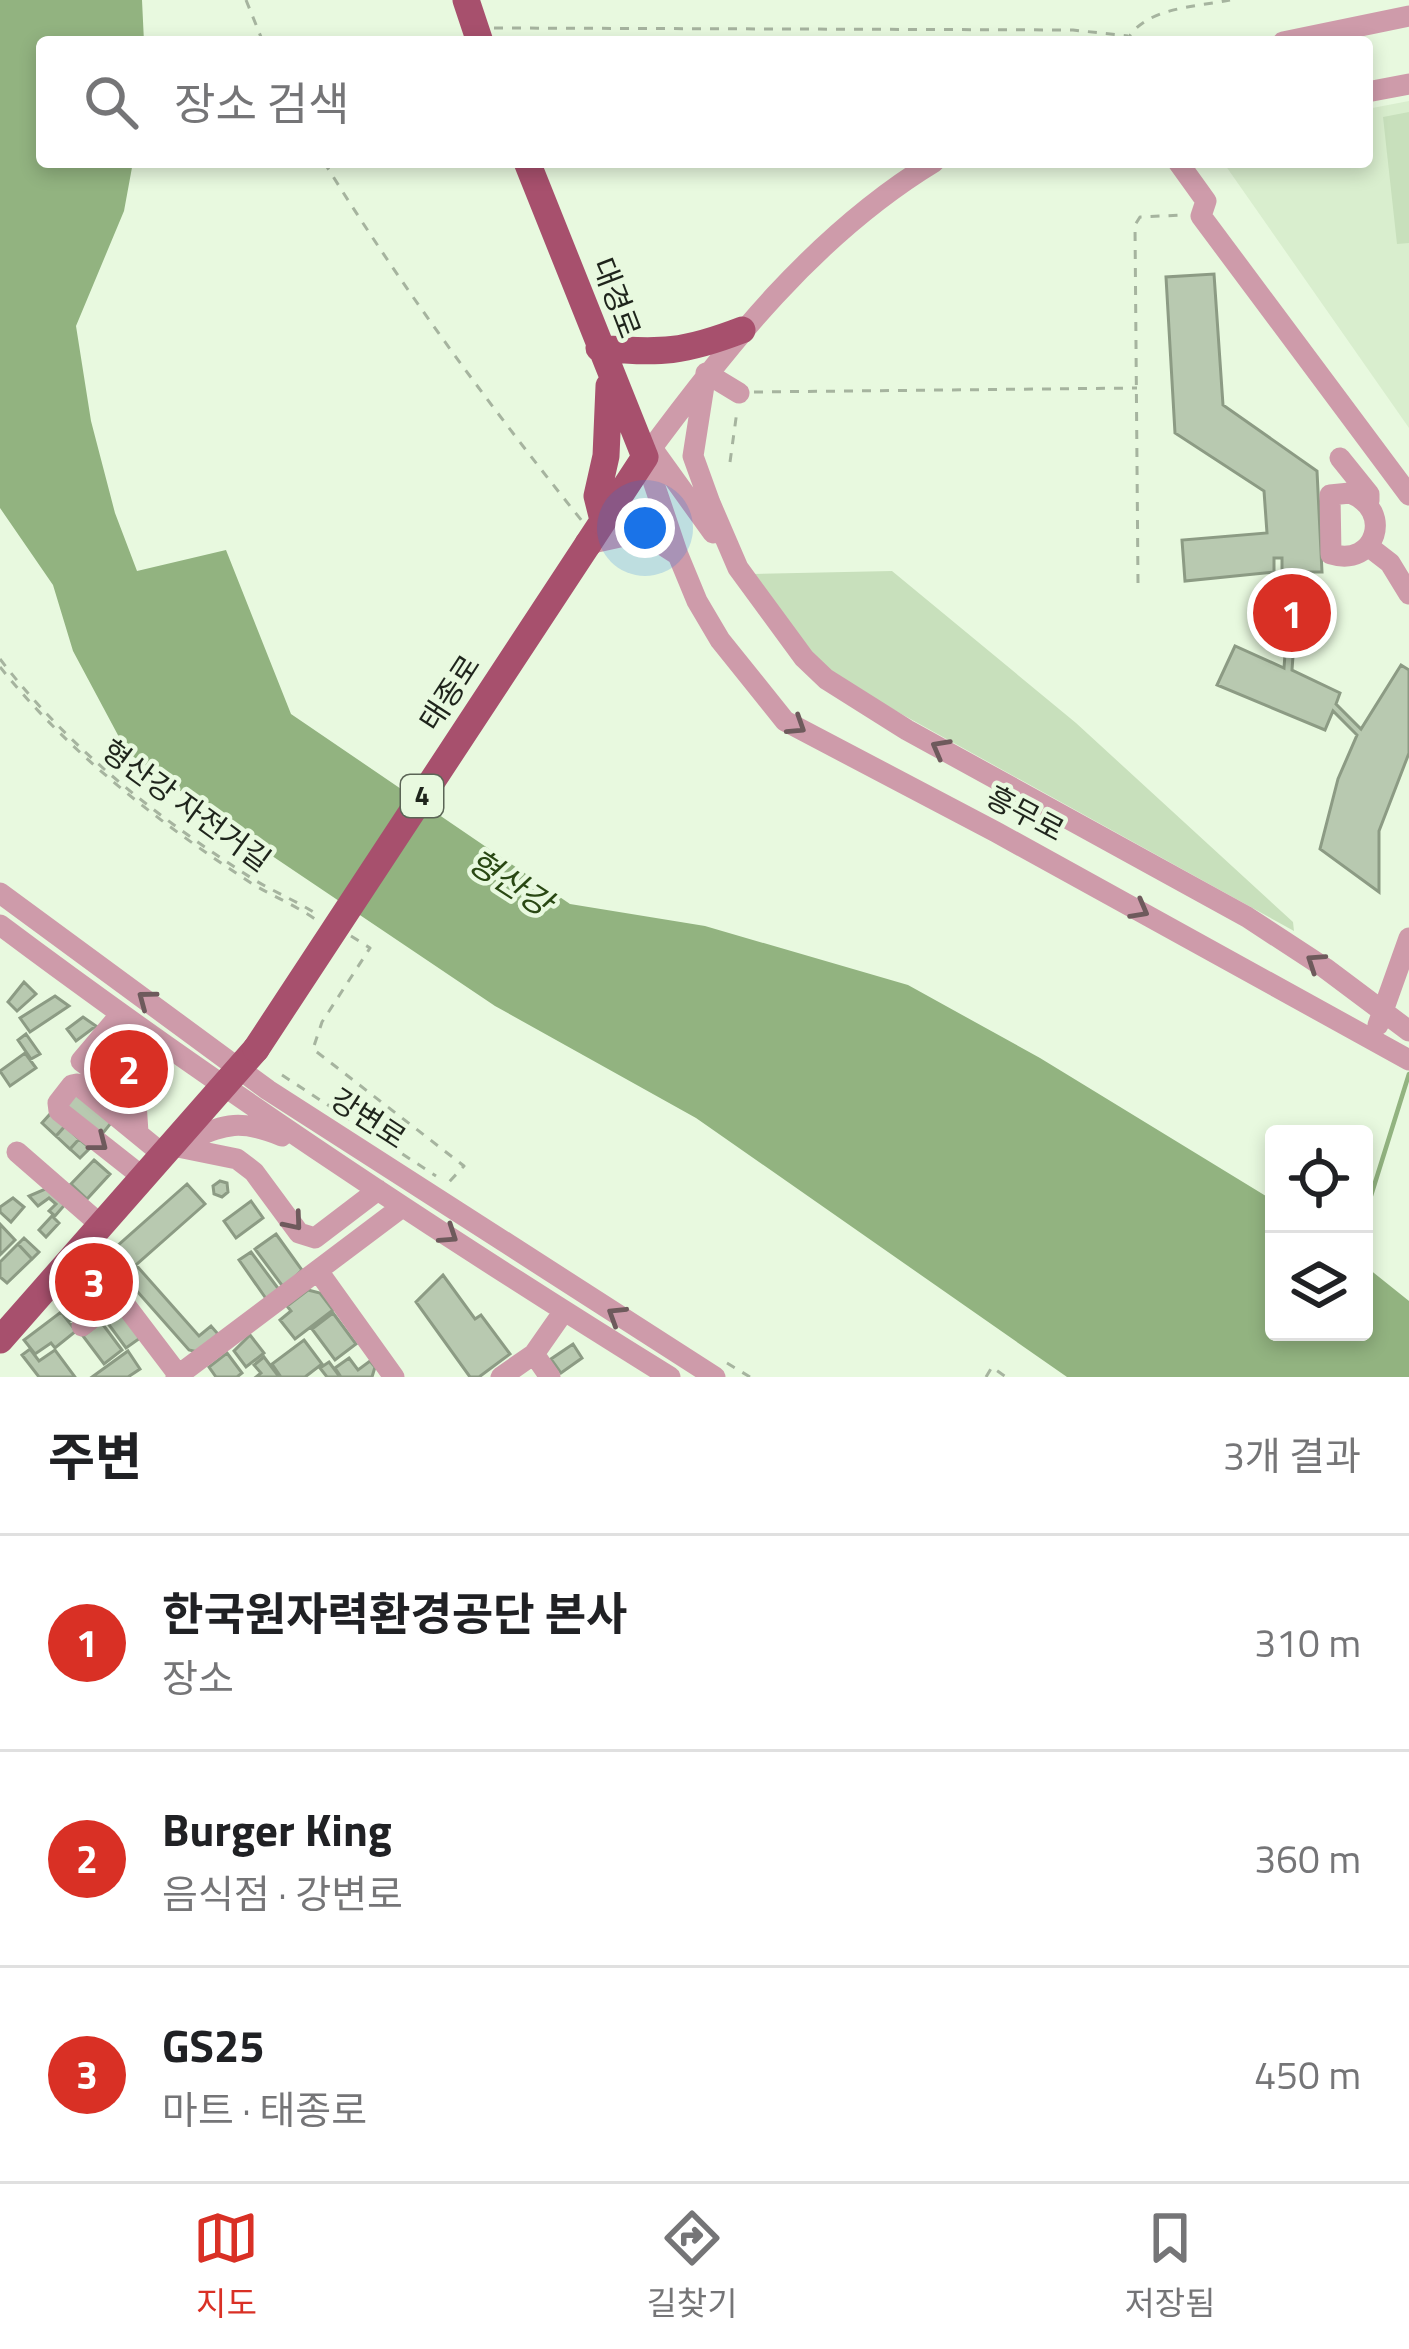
<!DOCTYPE html>
<html lang="ko">
<meta charset="utf-8">
<style>
body{margin:0;font-family:"Titillium Web","Noto Sans KR",sans-serif;background:#f6f6f6;color:#202124}
.controls{position:absolute;right:36px;bottom:36px;display:grid;overflow:hidden;border-radius:12px;box-shadow:0 6px 18px #0003}
.controls button{width:108px;height:108px;display:grid;place-items:center;padding:0;border:0;border-bottom:3px solid #e0e0e0;background:#fff;color:#202124;font:60px sans-serif}
.you{position:absolute;left:645px;top:528px;width:42px;height:42px;margin:-30px;border:9px solid #fff;border-radius:50%;background:#1a73e8;box-shadow:0 0 0 18px #1a73e833}
.badge{display:grid;place-items:center;width:78px;height:78px;border-radius:50%;background:#d93025;color:#fff;font-size:39px;font-weight:700}
.pin{position:absolute;translate:-50% -50%;border:6px solid #fff;box-shadow:0 3px 12px #0006}
.list{margin:0;padding:0;list-style:none}
h2{display:flex;justify-content:space-between;align-items:center;height:156px;margin:0;padding:0 48px;font-size:51px}
h2 small{font-size:39px;font-weight:400;color:#757577}
.list li{display:grid;grid-template-columns:78px 1fr auto;gap:36px;align-items:center;box-sizing:border-box;height:216px;padding:0 48px;border-top:3px solid #e0e0e0}
.list b{display:block;font-size:45px;white-space:nowrap}
.list p{margin:0;font-size:39px;white-space:nowrap;color:#757577}
.list em{font-size:39px;font-style:normal;color:#757577}
.icon{flex:none;width:66px;height:66px;fill:none;stroke:currentColor;stroke-width:2;stroke-linecap:round;stroke-linejoin:round}
.map{position:relative;flex:none;width:1409px;height:1377px;overflow:hidden}
.search{position:absolute;background:#fff;box-shadow:0 6px 18px #0003;left:36px;right:36px;top:36px;height:132px;display:flex;align-items:center;gap:30px;box-sizing:border-box;padding:0 42px;border-radius:12px;color:#757577;font-size:45px}
.sheet{height:804px;background:#fff}
nav{display:flex;justify-content:space-around;align-items:center;box-sizing:border-box;height:168px;border-top:3px solid #e0e0e0;background:#fff;font-size:33px;color:#757577}
nav a{display:grid;justify-items:center;gap:6px}
nav .on{color:#d93025}
.map>svg:first-child{display:block}
</style>
<div class="map">
<svg width="1409" height="1377" viewBox="0 0 1409 1377">
<rect width="100%" height="100%" fill="#e8f9df"/>
<!-- built -->
<path fill="#d9eece" d="M1409,101V428L1223,162H1367V109Z"/>
<!-- green -->
<path fill="#c8e0bc" d="M1409,112V243L1397,244L1383,117Z
M892,571L1076,723L1293,922L1294,931L829,674L752,574Z"/>
<!-- water -->
<path fill="#92b380" d="M0,0H142L144,42H42V162H133L124,211L76,326L91,421L115,513L137,571L226,550L291,714L570,904L705,926L908,985L1040,1058L1274,1201V1332H1364V1265L1409,1301V1377H1067L696,1118L495,1006L241,835L127,752L73,651L53,585L0,508Z"/>
<g fill="none" stroke-linecap="round" stroke-linejoin="round">
<!-- stream -->
<path stroke="#92b380" stroke-width="4.5" d="M1364,1218L1409,1074"/>
</g>
<!-- building -->
<path fill="#b8c9b0" stroke="#8c9b84" stroke-width="3" d="M1214,274L1223,405L1317,471L1322,572H1299L1292,670L1340,693L1336,704L1361,729L1401,665L1409,670V753L1379,831V892L1320,849L1338,779L1357,735L1333,711L1325,730L1217,685L1235,646L1284,668L1291,572L1282,573V558H1274V572L1185,581L1182,540L1267,533L1264,491L1175,433L1166,277Z
M24,982L36,994L17,1011L8,1002Z
M55,996L69,1006L30,1032L20,1018Z
M83,1017L96,1026L76,1041L67,1029Z
M26,1034L40,1054L31,1059L18,1040Z
M112,1043L140,1063L123,1086L95,1066Z
M25,1053L36,1068L10,1086L0,1071Z
M77,1088L119,1113L95,1143L61,1108Z
M51,1113L65,1126L56,1136L42,1123Z
M65,1126L79,1139L70,1149L56,1136Z
M79,1139L90,1148L80,1158L70,1149Z
M94,1160L110,1174L87,1199L71,1184Z
M220,1181L227,1183L228,1192L222,1197L214,1194L213,1186Z
M187,1184L205,1204L136,1265L199,1336L211,1326L218,1334L198,1352L189,1350L106,1256Z
M50,1187L68,1201L55,1216L49,1211L56,1204L49,1198L38,1206L29,1196Z
M13,1198L24,1207L11,1222L0,1212V1207Z
M251,1201L263,1218L236,1238L224,1221Z
M52,1216L59,1223L46,1237L39,1230Z
M0,1224L15,1240L0,1255Z
M276,1234L302,1270L284,1288L255,1249Z
M24,1238L39,1252L32,1259L18,1244Z
M18,1244L32,1259L7,1283L0,1277V1262Z
M251,1252L280,1291L267,1300L239,1260Z
M94,1272L116,1296L95,1312L90,1306L70,1321L55,1301Z
M443,1275L475,1319L481,1315L510,1354L479,1377H470L416,1302Z
M308,1290L320,1293L333,1310L295,1339L280,1320L291,1311L287,1306Z
M121,1306L143,1336L126,1348L104,1318Z
M61,1312L76,1331L55,1348L51,1343L35,1354L24,1340Z
M333,1313L356,1344L335,1360L312,1329Z
M101,1322L122,1350L104,1364L83,1336Z
M250,1335L264,1353L246,1367L234,1351Z
M304,1340L322,1364L305,1377H281L272,1364Z
M573,1344L582,1358L561,1373L551,1359Z
M30,1349L39,1361L55,1350L75,1377H39L22,1355Z
M128,1351L140,1369L128,1377H92Z
M227,1353L242,1373L237,1377H216L209,1367Z
M264,1357L279,1377H256L261,1373L254,1365Z
M349,1358L358,1370L370,1361L375,1367L372,1377H341L335,1368Z
M329,1362L340,1377H327L320,1368Z"/>
<g fill="none" stroke-linecap="round" stroke-linejoin="round">
<!-- path -->
<path stroke="#a6b49f" stroke-width="3" stroke-dasharray="9 9" stroke-linecap="butt" d="M246,0L263,42
M494,28L1073,30L1128,36
M1126,42C1143,7 1196,7 1230,0
M324,162C402,288 489,405 582,521
M754,392L1137,388
M730,462L737,411
M1138,583L1135,225L1140,217L1182,215
M0,659C68,748 159,819 253,879C274,892 297,901 318,915
M0,667C70,754 158,822 251,883C272,896 295,905 315,919
M351,936L370,948L322,1022L313,1049L464,1166L449,1182
M282,1075L436,1176
M727,1363L750,1377
M986,1377L992,1367L1006,1377"/>
<!-- minor -->
<path stroke="#ce9baa" stroke-width="21" d="M1283,42L1409,16
M1367,92L1409,84
M1178,162L1206,201L1201,216L1409,495
M706,373L693,456L710,503L738,568L804,658L826,679L907,730L1247,917L1325,968L1409,1031
M706,373L739,393
M652,448L713,533
M1340,458L1369,494V501
M1350,493C1394,510 1376,568 1331,554L1330,495Z
M588,544L629,535L653,539L678,555L697,601L720,640L785,721L996,832L1409,1060
M1368,546L1390,563L1409,594
M678,555L645,457C727,346 814,235 934,162
M0,893L268,1090L715,1377
M0,925C216,1087 441,1235 670,1377
M120,1015L81,1061L136,1102L138,1133
M1378,1025L1409,938
M176,1145C222,1127 233,1116 282,1136
M173,1146L237,1159L254,1172L299,1233L315,1238L378,1190
M17,1152L102,1226
M144,1178L59,1111L58,1103L72,1085L77,1084L165,1156
M82,1248L180,1377
M318,1271L394,1377
M82,1326L121,1296
M534,1354L550,1377
M176,1377L402,1207
M501,1377L534,1354L564,1311"/>
<!-- major -->
<path stroke="#a7506d" stroke-width="27" d="M466,0L480,42
M527,162L645,457L588,544
M599,348C660,354 685,352 742,330
M603,520L597,496L606,456L609,386
M0,1340L256,1049"/>
<!-- major-bridge -->
<path stroke="#a7506d" stroke-width="27" d="M256,1049L588,544"/>
</g>
<!-- one-way arrows -->
<defs><path id="oneway-chevron" d="M-2-3.5L2.5 0L-2 3.5" fill="none" stroke-width="1.6" stroke-linecap="round" stroke-linejoin="round" transform="scale(3)"/></defs>
<g stroke="#6e5a5c">
<use href="#oneway-chevron" transform="translate(797 726) rotate(33)"/>
<use href="#oneway-chevron" transform="translate(940 748) rotate(-151)"/>
<use href="#oneway-chevron" transform="translate(1140 910) rotate(29)"/>
<use href="#oneway-chevron" transform="translate(1315 962) rotate(-146)"/>
<use href="#oneway-chevron" transform="translate(146 999) rotate(-143)"/>
<use href="#oneway-chevron" transform="translate(99 1143) rotate(38)"/>
<use href="#oneway-chevron" transform="translate(294 1222) rotate(50)"/>
<use href="#oneway-chevron" transform="translate(449 1235) rotate(34)"/>
<use href="#oneway-chevron" transform="translate(616 1315) rotate(-148)"/>
</g>
<g text-anchor="middle" stroke-width="9" stroke-linejoin="round" paint-order="stroke">
<!-- shield labels -->
<rect fill="#e8f9df" stroke="#5b6556" stroke-width="3" x="401" y="775" width="42" height="42" rx="9"/>
<g font-size="27" font-weight="bold" fill="#1f251c">
<text x="422" y="805">4</text>
</g>
<!-- street labels -->
<g font-size="30" fill="#1f251c" stroke="#e8f9df">
<text transform="translate(616 298) rotate(69)" y="10">대경로</text>
<text transform="translate(450 693) rotate(-57)" y="10">태종로</text>
<text transform="translate(186 806) rotate(36)" y="10">형산강 자전거길</text>
<text transform="translate(1025 814) rotate(28)" y="10">흥무로</text>
<text transform="translate(368 1119) rotate(33)" y="10">강변로</text>
</g>
<!-- water labels -->
<g font-size="33" font-style="italic" fill="#294813" stroke="#e8f9df">
<text transform="translate(510 882) rotate(33)" y="12">형산강</text>
</g>
</g>
</svg>
<div class="controls">
<button><svg class="icon" aria-label="locate" viewBox="0 0 24 24"><circle cx="12" cy="12" r="6"/><path d="M12 2v4M12 18v4M2 12h4M18 12h4"/></svg></button>
<button><svg class="icon" aria-label="layers" viewBox="0 0 24 24"><path d="M12 4l9 5-9 5-9-5zM3 14l9 5 9-5"/></svg></button>
</div>
<div class="you"></div>
<div class="pin badge" style="left:1292px;top:613px">1</div>
<div class="pin badge" style="left:129px;top:1069px">2</div>
<div class="pin badge" style="left:94px;top:1282px">3</div>
<div class="search"><svg class="icon" aria-label="search" viewBox="0 0 24 24"><circle cx="10" cy="10" r="6"/><path d="M15 15l6 6"/></svg>장소 검색</div>
</div>
<section class="sheet">
<h2>주변<small>3개 결과</small></h2>
<ul class="list">
<li><span class="badge">1</span><div><b>한국원자력환경공단 본사</b><p>장소</p></div><em>310 m</em></li>
<li><span class="badge">2</span><div><b>Burger King</b><p>음식점 · 강변로</p></div><em>360 m</em></li>
<li><span class="badge">3</span><div><b>GS25</b><p>마트 · 태종로</p></div><em>450 m</em></li>
</ul>
</section>
<nav>
<a class="on"><svg class="icon" aria-label="map" viewBox="0 0 24 24"><path d="M3 6l6-2 6 2 6-2v14l-6 2-6-2-6 2zM9 4v14M15 6v14"/></svg>지도</a>
<a><svg class="icon" aria-label="directions" viewBox="0 0 24 24"><path d="M12 3l9 9-9 9-9-9zM9 14v-3h6M13 9l2 2-2 2"/></svg>길찾기</a>
<a><svg class="icon" aria-label="saved" viewBox="0 0 24 24"><path d="M7 4h10v16l-5-4-5 4z"/></svg>저장됨</a>
</nav>
